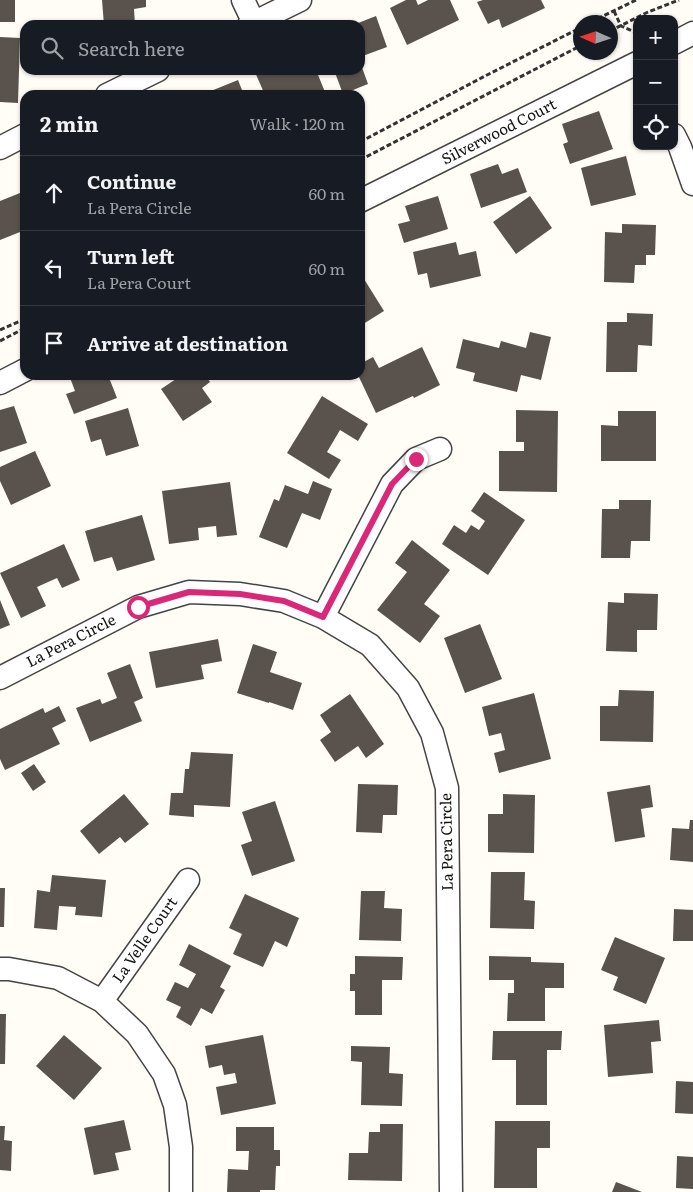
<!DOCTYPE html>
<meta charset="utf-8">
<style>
body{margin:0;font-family:Literata,serif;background:#242831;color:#f1f3f6}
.controls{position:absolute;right:15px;top:15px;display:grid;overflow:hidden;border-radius:10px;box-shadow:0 1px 4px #0004}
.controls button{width:45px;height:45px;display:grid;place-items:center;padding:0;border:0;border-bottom:1px solid #363941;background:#171b24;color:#f1f3f6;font:25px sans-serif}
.compass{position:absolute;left:573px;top:15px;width:45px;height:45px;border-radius:50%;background:#171b24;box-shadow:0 1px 4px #0004;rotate:273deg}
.stop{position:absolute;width:15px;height:15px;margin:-11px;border:4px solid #db2777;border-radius:50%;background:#fff}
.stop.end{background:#db2777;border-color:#fff;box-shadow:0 1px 5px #0008}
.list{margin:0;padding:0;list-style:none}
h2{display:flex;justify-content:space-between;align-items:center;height:65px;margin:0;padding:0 20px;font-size:21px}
h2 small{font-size:16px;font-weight:400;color:#9ea1a6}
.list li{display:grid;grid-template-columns:32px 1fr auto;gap:15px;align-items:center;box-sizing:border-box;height:75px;padding:0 20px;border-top:1px solid #363941}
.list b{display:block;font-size:19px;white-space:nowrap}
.list p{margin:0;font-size:16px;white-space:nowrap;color:#9ea1a6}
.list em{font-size:16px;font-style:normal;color:#9ea1a6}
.icon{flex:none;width:28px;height:28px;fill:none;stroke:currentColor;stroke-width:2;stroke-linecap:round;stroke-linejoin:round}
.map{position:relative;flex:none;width:693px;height:1192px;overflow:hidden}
.search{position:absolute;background:#171b24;box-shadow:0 1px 4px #0004;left:20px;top:20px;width:345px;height:55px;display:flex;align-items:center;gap:12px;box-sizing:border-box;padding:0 18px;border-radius:15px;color:#9ea1a6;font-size:19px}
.panel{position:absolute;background:#171b24;box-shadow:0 1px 4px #0004;left:20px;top:90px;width:345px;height:290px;border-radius:15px}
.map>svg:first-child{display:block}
</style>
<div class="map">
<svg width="693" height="1192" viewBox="0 0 693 1192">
<rect width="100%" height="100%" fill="#fffdf5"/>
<!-- building -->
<path fill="#5a524d" d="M0,0H15V22H0Z
M102,0H146V7L134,9L135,25H104Z
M406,0H416L418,5L428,0H450L459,20L407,45L390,8Z
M483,0H541L545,8L502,28L499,19L488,24L477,2Z
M376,16L387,47L360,57V25H353Z
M0,37L20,38L18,103L0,102Z
M360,62L368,84L343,94L334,70H360Z
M254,70H278L279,71L282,70H316L325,92L317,95H265Z
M238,80L244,95H201Z
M599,111L613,149L570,164L563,144L568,142L562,124Z
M626,156L636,195L591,206L581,168Z
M498,164L502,174L518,168L527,192L481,208L470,174Z
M25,191V230L0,240V201Z
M438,196L448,229L404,243L398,224L410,221L405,206Z
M530,196L552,228L516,254L493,222Z
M622,224L656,225L655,255H646V265H635L634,283L604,282L605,232L622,233Z
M456,242L459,255L476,251L481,276L430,288L427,273L418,275L413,252Z
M364,279L384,311L360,326V281Z
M627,313L653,314L652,346L638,345L637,372H606L607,322H627Z
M530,332L551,337L541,380L521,375L517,392L473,381L475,373L456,368L463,339L499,348L501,341L526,348Z
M422,347L440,385L414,398L413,396L376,413L358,375H360V364L373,357L379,368Z
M69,375H108L117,398L74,414L66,394L75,391Z
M182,375H205L210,382L202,388L212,402L183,421L161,389Z
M322,396L368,424L358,441L340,430L327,452L341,460L329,479L287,453Z
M14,406L27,443L0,452V410Z
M128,408L139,446L106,456L101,439L91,442L85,421Z
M516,410L558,411L557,492L499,491V451H524V442H516Z
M618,411H656V461H601V425L618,426Z
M35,451L51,486L11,505L0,481V467Z
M313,481L332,489L320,520L302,513L287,548L259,537L274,499L279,501L285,485L308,494Z
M230,482L237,535L217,537L216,526L198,528L199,540L169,544L162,491Z
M484,492L525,520L488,575L442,544L454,525L466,533L471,525L479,530L485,521L471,511Z
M619,500H651L650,541H631L630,558H601L602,509H619Z
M142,515L155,560L117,571L112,557L94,562L85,531Z
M412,540L450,570L424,604L440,616L420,643L377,610L407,572L395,563Z
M64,544L80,580L62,588L57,578L37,587L46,606L21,618L0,573Z
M624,593L658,594L657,630H637V652L606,651L608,602L624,603Z
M0,600L10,625L0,629Z
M480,624L502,679L465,693L444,638Z
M218,639L222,661L201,665L204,679L156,688L149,652Z
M253,644L277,652L270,672L302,683L293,710L269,702V703L237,693Z
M130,664L143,698L134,702L142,721L90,742L76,708L100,699L102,704L117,698L107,673Z
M619,690L654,691L653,742L600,741V706H618Z
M534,693L551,759L499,773L494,753L505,750L501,733L489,736L482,707Z
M350,694L384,744L366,758L358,746L335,762L320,740L331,732L320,715Z
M59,706L66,721L52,728L60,744L5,770L0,759V729L43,708L45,713Z
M191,752L233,754L230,807L194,805V817L169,815L171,793H183L185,769H189Z
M34,764L46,782L33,791L21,773Z
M358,784L398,785L397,815H383L382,833L356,832Z
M650,785L653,807L641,809L645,837L615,842L607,792Z
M124,794L149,824L125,843L120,837L99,854L80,831Z
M503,794L535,795L534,853L488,852V814H503Z
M275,801L295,861L252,876L241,845L252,841L242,812Z
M690,820H693V862L670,860L672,828L689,829Z
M491,872H525L524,900L535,901L534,929L490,928Z
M52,875L106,880L102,917L75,915L76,907L59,906L57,930L34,928L37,890L50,892Z
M0,888H5L4,927H0Z
M361,891H385L384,908L402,909L401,941L359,940Z
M245,894L299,918L287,947L275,941L263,967L233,954L242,934L229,928Z
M674,909L693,910V941H673Z
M615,937L665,958L646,1004L613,990L618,977L601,970Z
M189,944L231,966L220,987L225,990L212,1014L201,1008L191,1026L176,1017L181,1007L166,1000L175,982L188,988L196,974L179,965Z
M355,956L403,957L402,980H382V1015H355V991H350V974H355Z
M489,956L531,957V962L564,963V988H545V1021H507L508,993H514V980H489Z
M0,1014H6L5,1064H0Z
M659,1020L661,1041L651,1042L653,1073L608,1077L604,1025Z
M493,1031H562L561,1050H547V1105H516V1060H492Z
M64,1035L102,1068L74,1100L36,1066Z
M263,1035L276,1104L221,1115L216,1087L237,1083L235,1073L224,1075L222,1065L209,1068L205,1046Z
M351,1046L390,1047L389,1073L403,1074L402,1106L361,1105L362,1062L351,1061Z
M676,1081L693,1082V1114L675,1113Z
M124,1120L131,1150L115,1153L119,1170L94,1175L84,1128Z
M495,1121H550V1148H537V1188H494Z
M380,1124H403L402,1181L348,1180L349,1153H368L369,1132H380Z
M0,1126H5L4,1140L12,1141L11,1171L0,1170Z
M236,1127H274V1150H280V1166H276L275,1190H260V1192H227L228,1169L248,1170L249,1151H236Z
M677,1156L693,1157V1189L676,1188Z
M616,1182L642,1192H612Z"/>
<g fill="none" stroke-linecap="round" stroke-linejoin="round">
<!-- minor casing -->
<g stroke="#444" stroke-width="25">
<path id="minor" d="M243,0L254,23
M249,25L300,0
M674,43L693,33
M107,95L158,70
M674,135L680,147L693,184
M0,148L25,135
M360,201L637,63
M0,383L25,370
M323,617L392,484L416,459L440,449
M0,678L138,607L189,592L240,594L284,601L323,617L370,645L408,688L432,733L447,788L451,1192
M0,969H9L58,978L102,1001L137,1034L164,1074L175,1105L181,1147V1192
M102,1001L188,880"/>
</g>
<!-- path -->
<path stroke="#333" stroke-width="3" stroke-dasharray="5 2.5" stroke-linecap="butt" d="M614,11L621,26L637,33
M591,22L636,0
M610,31L648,12L679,0
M360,142L485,76L580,28
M360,160L580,46
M0,330L25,319
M0,341L25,328"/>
<!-- minor -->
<use href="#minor" stroke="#fff" stroke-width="22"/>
</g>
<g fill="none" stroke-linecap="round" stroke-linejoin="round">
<!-- route -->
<path stroke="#db2777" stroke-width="6" d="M138,607L189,592L240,594L284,601L323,617L392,484L416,459"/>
</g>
<g text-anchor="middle" stroke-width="5" stroke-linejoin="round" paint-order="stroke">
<!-- street labels -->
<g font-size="15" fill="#111" stroke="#fff">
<text transform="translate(499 132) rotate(-27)" y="5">Silverwood Court</text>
<text transform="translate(71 641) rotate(-27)" y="5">La Pera Circle</text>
<text transform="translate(447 842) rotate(-91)" y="5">La Pera Circle</text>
<text transform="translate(145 940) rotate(-55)" y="5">La Velle Court</text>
</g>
</g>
</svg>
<div class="controls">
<button>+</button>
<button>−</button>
<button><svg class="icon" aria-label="locate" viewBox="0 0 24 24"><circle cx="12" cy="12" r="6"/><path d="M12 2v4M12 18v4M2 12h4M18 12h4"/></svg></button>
</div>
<svg class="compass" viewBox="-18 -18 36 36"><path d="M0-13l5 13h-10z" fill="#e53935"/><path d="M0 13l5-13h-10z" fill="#9ea1a6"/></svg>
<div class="stop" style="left:138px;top:607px"></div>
<div class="stop end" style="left:416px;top:459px"></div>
<div class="search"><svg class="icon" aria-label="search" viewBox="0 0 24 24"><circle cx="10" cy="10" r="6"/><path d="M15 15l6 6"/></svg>Search here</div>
<section class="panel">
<h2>2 min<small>Walk · 120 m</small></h2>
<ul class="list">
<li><svg class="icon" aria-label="ahead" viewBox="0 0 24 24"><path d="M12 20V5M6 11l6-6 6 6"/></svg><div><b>Continue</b><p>La Pera Circle</p></div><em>60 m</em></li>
<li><svg class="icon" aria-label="left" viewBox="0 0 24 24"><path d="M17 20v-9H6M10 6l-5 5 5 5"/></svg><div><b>Turn left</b><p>La Pera Court</p></div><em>60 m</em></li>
<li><svg class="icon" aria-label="arrive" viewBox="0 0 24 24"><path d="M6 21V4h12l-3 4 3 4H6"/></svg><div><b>Arrive at destination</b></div></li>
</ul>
</section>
</div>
